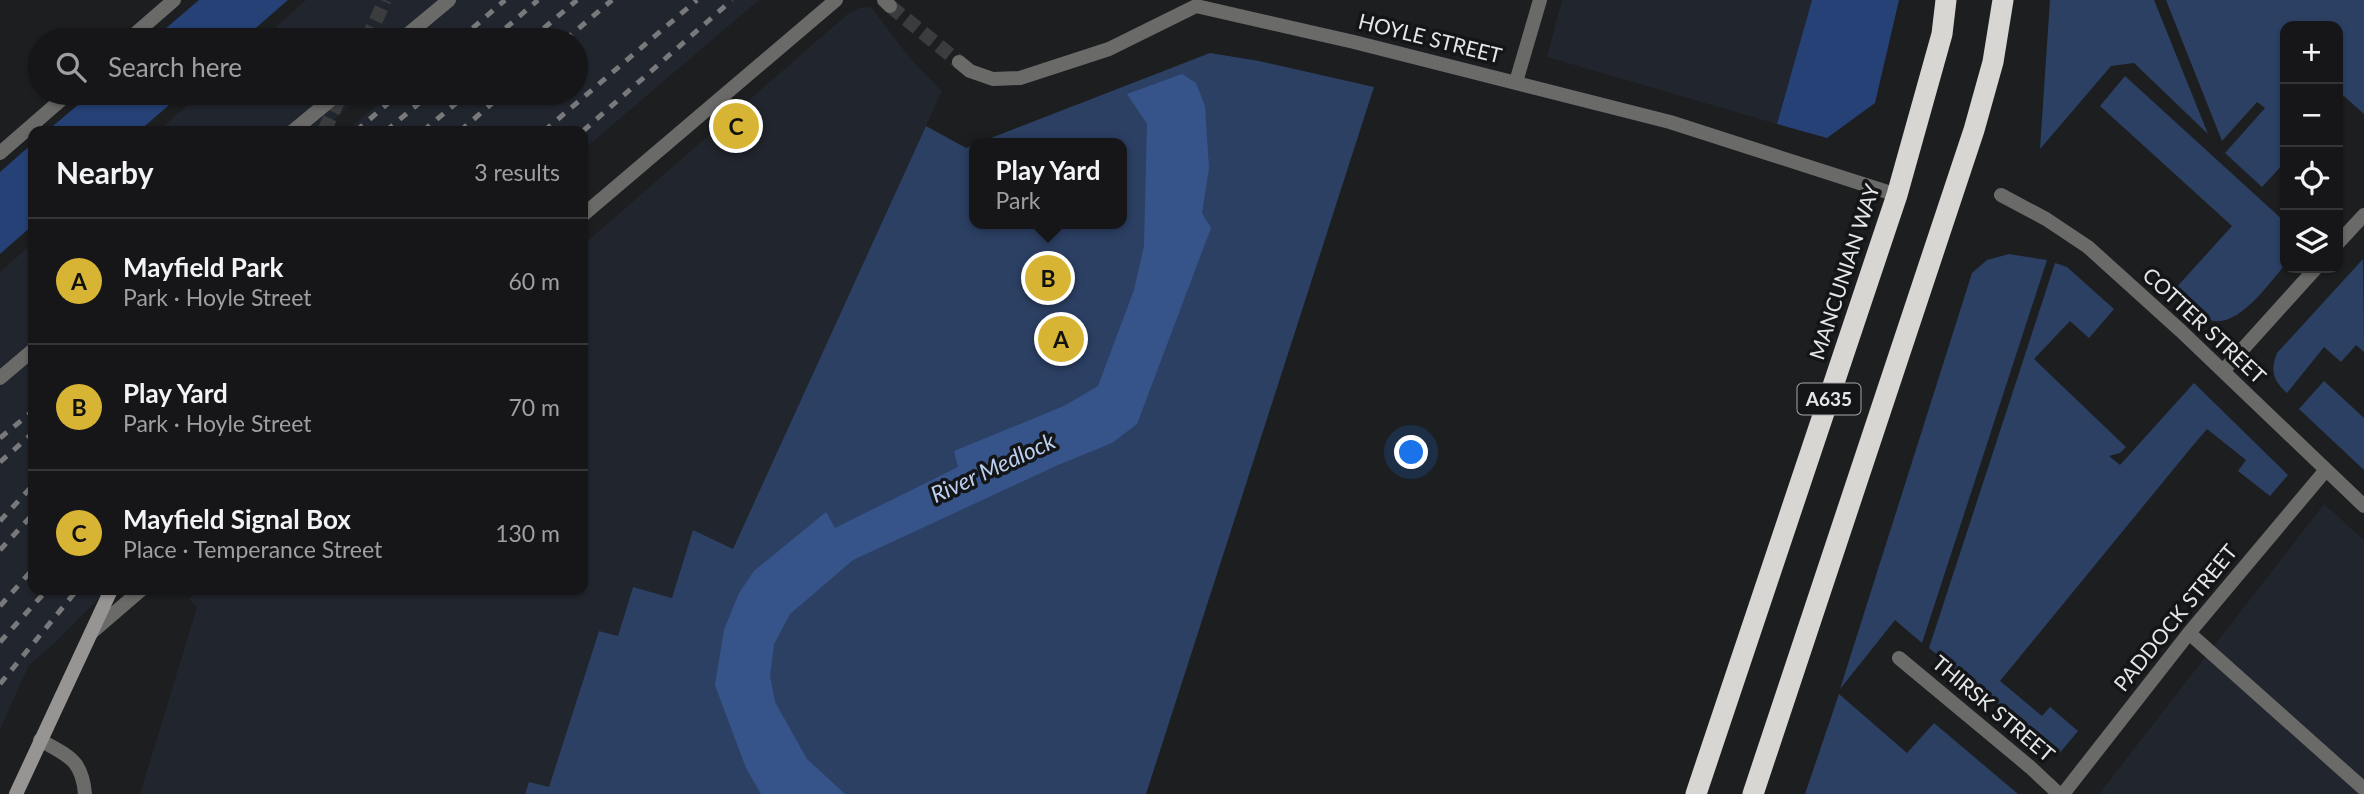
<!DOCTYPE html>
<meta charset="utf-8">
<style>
body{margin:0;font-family:Lato,sans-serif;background:#1f1f21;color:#f1f3f6}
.controls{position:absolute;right:21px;top:21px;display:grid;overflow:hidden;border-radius:14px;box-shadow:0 2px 5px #0004}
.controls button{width:63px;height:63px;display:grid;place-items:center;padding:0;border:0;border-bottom:2px solid #353537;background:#161618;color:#f1f3f6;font:35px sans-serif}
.you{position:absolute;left:1412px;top:453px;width:24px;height:24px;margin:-18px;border:5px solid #fff;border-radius:50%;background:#1a73e8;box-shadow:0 0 0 10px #1a73e833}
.badge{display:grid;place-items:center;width:46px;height:46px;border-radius:50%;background:#d8b434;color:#111;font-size:23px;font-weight:700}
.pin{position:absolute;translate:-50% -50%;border:4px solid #fff;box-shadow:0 2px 7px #0006}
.popup{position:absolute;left:969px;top:138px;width:158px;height:91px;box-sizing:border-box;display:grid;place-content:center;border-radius:14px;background:#161618;filter:drop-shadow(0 2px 5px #0005);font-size:23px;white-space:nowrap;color:#9e9fa2}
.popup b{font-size:26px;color:#f1f3f6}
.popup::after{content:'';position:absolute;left:50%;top:100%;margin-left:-14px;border:14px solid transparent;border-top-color:#161618}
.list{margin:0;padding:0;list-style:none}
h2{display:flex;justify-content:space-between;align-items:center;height:91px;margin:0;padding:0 28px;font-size:30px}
h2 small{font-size:23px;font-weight:400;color:#9e9fa2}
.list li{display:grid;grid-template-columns:46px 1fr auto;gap:21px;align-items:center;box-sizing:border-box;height:126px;padding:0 28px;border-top:2px solid #353537}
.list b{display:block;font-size:26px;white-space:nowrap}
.list p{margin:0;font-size:23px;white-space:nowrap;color:#9e9fa2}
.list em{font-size:23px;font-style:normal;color:#9e9fa2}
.icon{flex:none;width:38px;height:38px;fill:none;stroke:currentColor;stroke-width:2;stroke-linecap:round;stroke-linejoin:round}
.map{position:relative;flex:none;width:2364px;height:794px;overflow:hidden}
.search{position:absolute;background:#161618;box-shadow:0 2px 5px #0004;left:28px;top:28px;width:560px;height:77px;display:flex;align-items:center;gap:18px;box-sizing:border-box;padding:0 24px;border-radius:38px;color:#9e9fa2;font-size:26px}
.panel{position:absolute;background:#161618;box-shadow:0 2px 5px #0004;left:28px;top:126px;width:560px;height:469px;border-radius:14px}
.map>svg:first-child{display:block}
</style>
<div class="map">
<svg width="2364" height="794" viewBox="0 0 2364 794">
<rect width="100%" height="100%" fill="#1d1e20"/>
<!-- built -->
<path fill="#21252d" d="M306,0H759L583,150V131H346L392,93H576V40H261Z
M1562,0H1812L1777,124L1547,57Z
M871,7L909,57L942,91L733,550L672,598L633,587L618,636L599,631L549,788L529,783L525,794H140L197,607L189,599L198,590H583V245L850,12L860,8Z
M201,93H365L321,131H158Z
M33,243V590H107L55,643L29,665L0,730V272Z
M2324,504L2364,540V794H2099Z"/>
<!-- green -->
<path fill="#2c4064" d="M2050,0H2154L2208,134L2134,63L2111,66L2040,149Z
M2166,0H2364V114L2344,96L2338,103V26H2285V162L2262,187L2225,153L2265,108L2257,102L2222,141Z
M1210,53L1259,61L1374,87L1146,794H525L529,782L549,787L599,631L618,636L633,587L672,598L693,530L733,549L926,126L966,148L974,145V224H1122V143H978Z
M2125,76L2285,222V265C2269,283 2236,332 2208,319C2196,314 2184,299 2175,289L2232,226L2100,106Z
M2009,254L2047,260L1922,643L1895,620L1840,689L1972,273L1987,260Z
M2363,259L2364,352L2356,345L2341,362L2324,347L2287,393C2273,380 2270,371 2277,353Z
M2055,263L2067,267L2114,309L2089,338L2070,321L2034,359L2126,447L2120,453L2109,456L2120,465L2194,383L2288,475L2270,496L2238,471L2246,460L2207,429L2190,449L2000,681L2042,716L2050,707L2078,731L2058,755L1929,648Z
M2324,381L2364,418V470L2299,409Z
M1839,694L1907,753L1934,723L2018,794H1805Z"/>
<!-- forest -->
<path fill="#254176" d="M199,0H288L242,40H152Z
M1812,0H1899L1875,103L1827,138L1777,124Z
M92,93H183L139,131H47Z
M33,143V225L0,254V172Z"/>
<!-- water -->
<path fill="#36548a" d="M1182,74L1196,83L1205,106L1209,168L1202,213L1211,228L1137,424L1112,443L1058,465L853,560L790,614L774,644L770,676L775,702L807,759L845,794H761L746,768L715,685L724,630L739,593L754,571L826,512L835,528L958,467L954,451L1064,406L1098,386L1134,290L1144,246L1147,124L1127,94Z"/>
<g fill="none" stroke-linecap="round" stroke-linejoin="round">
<!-- street-tunnel -->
<path stroke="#3b3c3e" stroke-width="14" stroke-dasharray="14 7" stroke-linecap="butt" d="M890,6L959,62"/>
<!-- secondary-tunnel -->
<path stroke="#3b3c3e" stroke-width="14" stroke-dasharray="14 7" stroke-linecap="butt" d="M367,40L385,0
M324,131L342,93"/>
<!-- lane -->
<path stroke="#6a6a68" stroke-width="14" d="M128,40L174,0
M401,40L449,0
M293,131L339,93
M0,153L69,93
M0,378L33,350
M40,740C68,756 82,759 85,794"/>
<!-- street -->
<path stroke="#6a6a68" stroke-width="14" d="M884,0L890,6
M959,62L970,71L993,79L1020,78L1109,49L1196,6L1354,42L1670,122L1897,195
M1516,82L1540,0
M2001,195L2046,219L2088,247L2181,331L2364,506
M583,215L836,0
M2338,243L2364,215
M2223,371L2316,268
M91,633L141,590
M2189,633L2364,789
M1899,658L2030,767L2059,794
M2063,794L2189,633L2325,471"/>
<!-- secondary -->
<path stroke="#969593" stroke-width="14" d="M16,794L111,590"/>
<!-- highway -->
<path stroke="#d7d6d3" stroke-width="21" d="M1696,794L1897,195L1942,34L1946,0
M1753,794L1974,130L1993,62L2003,0"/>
<!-- rail -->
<path stroke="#78797b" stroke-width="5" stroke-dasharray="9 9" stroke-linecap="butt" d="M459,40L505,0
M492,40L538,0
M530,40L577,0
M565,40L612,0
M356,131L400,93
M386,131L431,93
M423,131L468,93
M460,131L504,93
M544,131L697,0
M583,131L732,0
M0,438L33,411
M0,462L33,433
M0,521L33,485
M0,550L33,514
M0,606L33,569
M0,642L47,590
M0,684L77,590"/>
</g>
<g text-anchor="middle" stroke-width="7" stroke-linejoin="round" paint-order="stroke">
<!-- shield labels -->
<rect fill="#141517" stroke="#a6a7a9" stroke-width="2" x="1797.5" y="383.5" width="63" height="31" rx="5"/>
<g font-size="19" font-weight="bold" fill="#e5e6e8">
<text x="1829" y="406">A635</text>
</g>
<!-- street labels -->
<g font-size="21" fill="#e5e6e8" stroke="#141517">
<text transform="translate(1430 39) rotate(14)" y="7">HOYLE STREET</text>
<text transform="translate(1845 272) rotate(-72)" y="7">MANCUNIAN WAY</text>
<text transform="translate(2204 326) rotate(43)" y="7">COTTER STREET</text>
<text transform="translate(2176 618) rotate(-51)" y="7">PADDOCK STREET</text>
<text transform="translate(1993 709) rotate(40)" y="7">THIRSK STREET</text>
</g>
<!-- water labels -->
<g font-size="23" font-style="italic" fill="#bccff0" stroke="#141517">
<text transform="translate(993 468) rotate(-25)" y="8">River Medlock</text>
</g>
</g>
</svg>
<div class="controls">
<button>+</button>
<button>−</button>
<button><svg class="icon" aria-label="locate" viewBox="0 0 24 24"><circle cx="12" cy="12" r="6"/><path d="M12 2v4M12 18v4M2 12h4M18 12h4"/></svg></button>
<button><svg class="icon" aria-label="layers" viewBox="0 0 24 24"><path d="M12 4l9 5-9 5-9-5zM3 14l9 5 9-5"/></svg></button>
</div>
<div class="you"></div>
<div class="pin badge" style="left:1061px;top:339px">A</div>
<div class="pin badge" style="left:1048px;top:278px">B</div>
<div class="popup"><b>Play Yard</b>Park</div>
<div class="pin badge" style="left:736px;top:126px">C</div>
<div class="search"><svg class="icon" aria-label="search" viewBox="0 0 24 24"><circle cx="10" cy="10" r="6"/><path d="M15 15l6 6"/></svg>Search here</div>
<section class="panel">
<h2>Nearby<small>3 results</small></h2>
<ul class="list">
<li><span class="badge">A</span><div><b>Mayfield Park</b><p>Park · Hoyle Street</p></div><em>60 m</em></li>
<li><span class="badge">B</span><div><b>Play Yard</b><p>Park · Hoyle Street</p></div><em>70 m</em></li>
<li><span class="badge">C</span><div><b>Mayfield Signal Box</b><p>Place · Temperance Street</p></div><em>130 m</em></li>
</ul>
</section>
</div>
